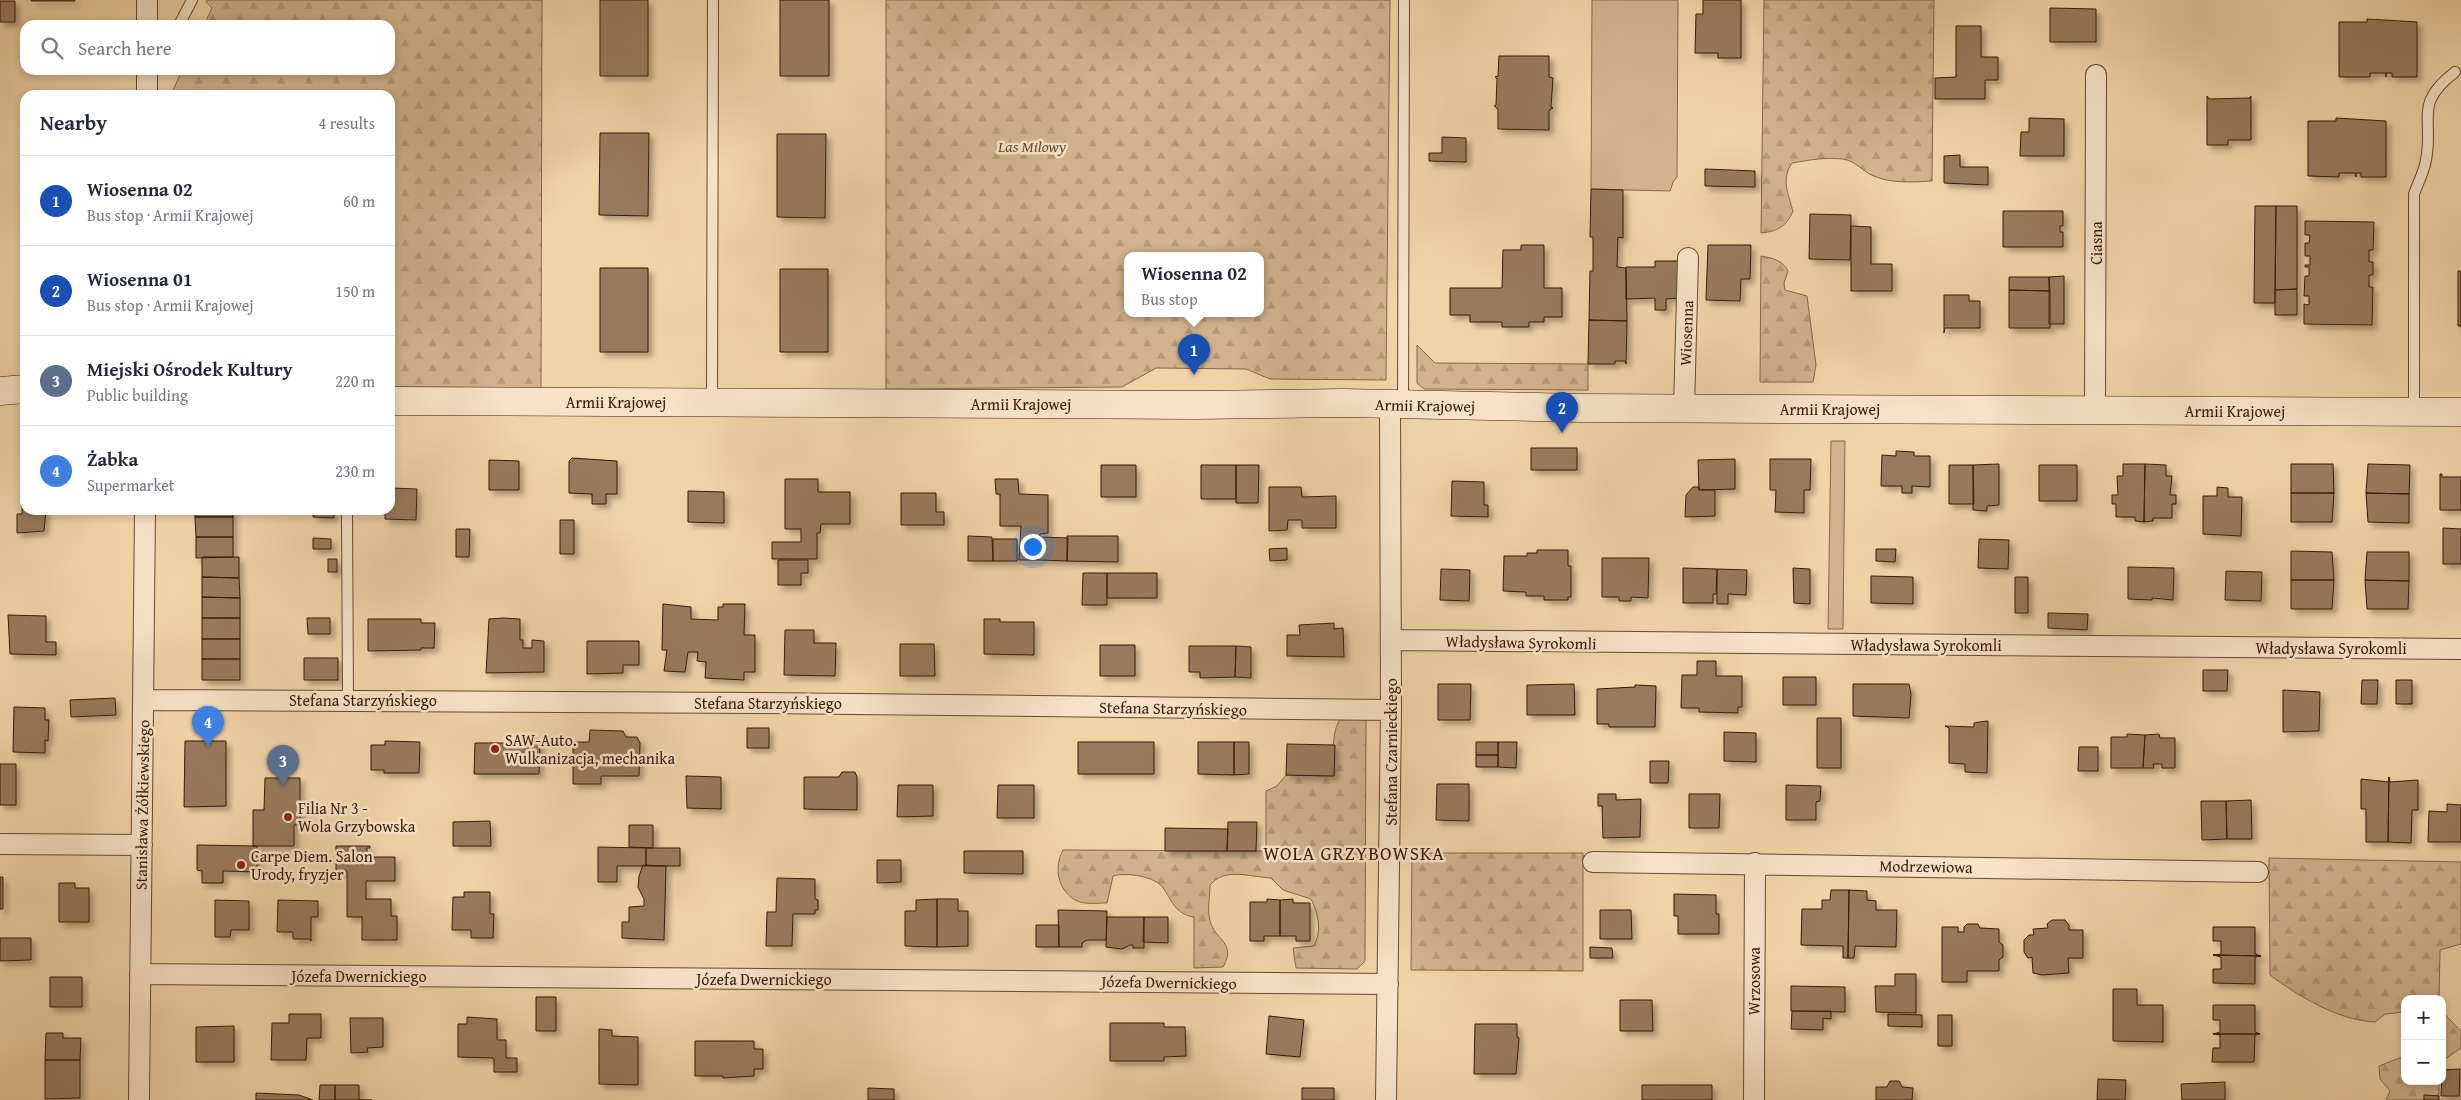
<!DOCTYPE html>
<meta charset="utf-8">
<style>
body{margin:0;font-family:"Gentium Book Plus",serif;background:#f6f6f7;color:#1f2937}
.controls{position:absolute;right:15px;bottom:15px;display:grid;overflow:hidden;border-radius:10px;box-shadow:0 2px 8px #0003}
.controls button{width:45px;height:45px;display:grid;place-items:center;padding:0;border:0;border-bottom:1px solid #e0e1e3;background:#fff;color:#1f2937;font:25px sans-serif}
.you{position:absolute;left:1032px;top:546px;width:18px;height:18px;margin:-12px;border:4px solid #fff;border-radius:50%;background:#1a73e8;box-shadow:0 0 0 8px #1a73e833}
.badge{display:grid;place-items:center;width:32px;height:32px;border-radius:50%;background:#b45309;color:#fff;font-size:16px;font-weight:700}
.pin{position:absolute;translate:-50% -41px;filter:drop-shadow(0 1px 2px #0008)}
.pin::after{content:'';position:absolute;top:26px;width:18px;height:15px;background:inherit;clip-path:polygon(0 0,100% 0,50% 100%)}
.popup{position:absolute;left:1124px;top:252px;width:140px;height:65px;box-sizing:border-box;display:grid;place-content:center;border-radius:10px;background:#fff;filter:drop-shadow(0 1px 4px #0005);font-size:16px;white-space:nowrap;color:#747a83}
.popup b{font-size:19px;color:#1f2937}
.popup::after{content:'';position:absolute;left:50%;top:100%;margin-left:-10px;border:10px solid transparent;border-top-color:#fff}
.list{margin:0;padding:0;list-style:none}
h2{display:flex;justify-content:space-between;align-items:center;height:65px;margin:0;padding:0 20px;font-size:21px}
h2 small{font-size:16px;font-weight:400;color:#747a83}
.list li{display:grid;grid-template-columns:32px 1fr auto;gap:15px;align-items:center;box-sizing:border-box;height:90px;padding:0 20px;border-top:1px solid #e0e1e3}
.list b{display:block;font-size:19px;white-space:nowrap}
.list p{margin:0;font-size:16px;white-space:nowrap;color:#747a83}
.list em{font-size:16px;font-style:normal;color:#747a83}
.icon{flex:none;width:28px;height:28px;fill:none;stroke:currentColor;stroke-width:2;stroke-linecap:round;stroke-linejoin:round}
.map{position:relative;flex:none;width:2461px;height:1100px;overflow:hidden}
.search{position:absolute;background:#fff;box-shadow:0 2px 8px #0003;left:20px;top:20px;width:375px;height:55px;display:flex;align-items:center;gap:12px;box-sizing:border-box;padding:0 18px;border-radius:15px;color:#747a83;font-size:19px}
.panel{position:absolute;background:#fff;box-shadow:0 2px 8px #0003;left:20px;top:90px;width:375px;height:425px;border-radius:15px}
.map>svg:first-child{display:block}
</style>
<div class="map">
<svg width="2461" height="1100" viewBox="0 0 2461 1100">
<defs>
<pattern id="forest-firs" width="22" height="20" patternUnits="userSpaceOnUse" patternTransform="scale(1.25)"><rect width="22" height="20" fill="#d2b38d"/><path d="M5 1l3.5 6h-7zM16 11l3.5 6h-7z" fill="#b59978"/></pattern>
<filter id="shadow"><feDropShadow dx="4.5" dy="4.5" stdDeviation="2.5" flood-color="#0004"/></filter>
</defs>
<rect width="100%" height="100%" fill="#f1d3a8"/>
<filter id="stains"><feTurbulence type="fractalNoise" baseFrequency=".004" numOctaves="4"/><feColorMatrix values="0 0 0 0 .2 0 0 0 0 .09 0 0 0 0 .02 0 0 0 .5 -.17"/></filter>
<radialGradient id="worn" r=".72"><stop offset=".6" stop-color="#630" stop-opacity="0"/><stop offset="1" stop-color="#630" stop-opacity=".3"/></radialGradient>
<!-- grass -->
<path fill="#d2b38d" stroke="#86664c" d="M1592,0H1678L1677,177L1673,182L1670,191L1591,189Z
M1831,441H1845L1843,629H1828Z"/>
<!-- forest -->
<path fill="url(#forest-firs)" stroke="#86664c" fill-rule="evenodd" d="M207,0H542L541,388L390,387V95H171L182,70H390V25H204L212,8L206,2Z
M886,0H1390L1386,380L1270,379L1246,369L1156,368L1122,387L886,389ZM1128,256H1260V314H1128Z
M1764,0H1934L1932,181C1914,182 1892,184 1874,176C1863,172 1856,161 1843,159C1826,157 1809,160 1792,163C1781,179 1788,194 1793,211C1786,227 1778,231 1761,233Z
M1761,256C1773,258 1782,260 1788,271L1784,283L1785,290L1807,296L1816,365L1813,382H1760Z
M1417,345L1435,363L1588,364V390L1424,389L1417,383Z
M1341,718L1366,719L1365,961L1357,969L1296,968L1293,948L1313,946C1323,933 1318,913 1311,899L1283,890L1271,878C1250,877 1225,867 1210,885C1210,896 1207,910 1210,921C1215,940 1237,943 1223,967L1194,968V917C1176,914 1173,903 1164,889C1156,876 1126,872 1113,876L1107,903C1097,903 1084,905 1075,900C1057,889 1054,867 1063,850L1266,851V791L1277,786L1286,775L1334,776C1334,758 1330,733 1341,718Z
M1412,853H1583V971L1411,970Z
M2269,858L2461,862V944L2440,950L2439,999H2405V1012L2385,1014L2375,1022C2337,1020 2300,997 2270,975Z
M2442,1009L2447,1017L2461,1031V1048L2442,1061Z
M2405,1056V1081H2439V1096L2425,1095L2424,1100H2386L2390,1091L2380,1079L2379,1066Z"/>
<!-- building -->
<path fill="#997a5c" stroke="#3a190a" filter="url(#shadow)" d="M31,0H75V1H31Z
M600,0H648V76H600Z
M780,0H829V76H780Z
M1703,0H1741V58H1718V53H1695L1696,14H1703Z
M0,1H15V22H0Z
M2050,8L2096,9V42H2050Z
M2367,19L2417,22V77H2392V73H2386V77V73H2370V77H2339V22H2367Z
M1956,26H1981V57H1998V80H1985V99H1935V78L1956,77Z
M1499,56H1549V77L1553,78L1551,107L1553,108L1549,110V130L1498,129V109L1494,106L1496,105L1497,79L1495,77L1498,76Z
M2207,96L2209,99L2249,98L2251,96V140H2228V145H2207Z
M2029,118L2064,119V156H2020L2021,132H2029Z
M2336,118L2386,121V177H2361V173H2356V177L2355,173H2339V177L2308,176V121H2336Z
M600,133H649L648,216L599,215Z
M777,134H826L825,218L777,217Z
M1442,137L1466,138V162L1429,161V153H1442Z
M1960,155V167H1988V185L1944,183V156Z
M1705,169L1755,171V187L1705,186Z
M1591,189L1623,190V238L1618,237L1617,267L1626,268L1627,321L1589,320L1590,271H1593V237H1590Z
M2255,206H2276L2275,303H2254Z
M2276,206H2297V289L2275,290Z
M2003,211H2063V226H2060V232H2063V247H2003Z
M1810,214L1851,215L1850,260L1809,259Z
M2305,221L2374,222L2373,250H2369V262H2373V275H2369V287H2373L2372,325L2304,324V304L2309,305V296H2304L2305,276H2309V267H2305V265H2310V256H2305V243H2309L2310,235H2305Z
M1851,226L1871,227V264H1892V291H1851Z
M1521,245H1544V288H1562V317H1544V322H1529V327H1502V322H1470V315H1450V288H1502L1503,250H1521Z
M1708,245H1751L1750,279H1741L1740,301L1706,300Z
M1655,261H1680V298L1666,299V310H1655V298L1626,299V267H1655Z
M600,268H648V352H600Z
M780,269H828V352H780Z
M2458,271H2461V326H2458Z
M2064,276V324H2049V277Z
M2009,277H2049L2050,291L2009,290Z
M2297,289V315H2275V290Z
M2009,290L2050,291V328H2009Z
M1944,295H1969V301H1980V328H1945L1944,333Z
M1589,320L1627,321L1626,364L1625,361H1615V364H1588Z
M1531,448H1577V470H1531Z
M1896,451L1914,452V456H1930V487L1912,486V493H1902V486H1881L1882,455L1896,456Z
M572,458L617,461V494H606V504H592V494L569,493V461Z
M1735,459V489L1699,490L1698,460Z
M1770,459H1811L1810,490H1804V513L1775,512L1776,490H1770Z
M489,460L519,461V490H489Z
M1999,464V505L1987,506V511L1973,510V465Z
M2123,464H2145L2144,522L2135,521V517H2116V504H2112V495H2118L2117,476H2123Z
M2145,464L2166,465V476H2172L2170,495H2176V504H2172V518H2153V521L2144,522Z
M2291,464H2333L2334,493H2291Z
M2368,464L2410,465L2409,494L2366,493Z
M1101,465H1136V497H1101Z
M1201,465H1236V499H1201Z
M1236,465H1259L1258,503H1236Z
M1949,465H1973L1974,504H1949Z
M2039,465H2077V501H2039Z
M2440,474H2442V477H2461V510H2440Z
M785,479H818V492H850V524H821L820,533H817V559H772V542H801V529H785Z
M995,479H1018L1019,494L1048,495V533L1040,534L1038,560H1019L1021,526H1000V494H996Z
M1452,481L1484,482V505H1488V517L1451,516Z
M1269,487H1301L1302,497L1336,496V528H1302V520H1288L1287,530L1269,531Z
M1693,487H1699V490H1715V516L1685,517L1686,495Z
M2217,487L2228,488V497H2242L2241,536L2203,534V496H2217Z
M390,488L417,489L416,520L385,519V510H390Z
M688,491L724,492V523L688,522Z
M901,493H936V512H944V525H901Z
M2291,493H2334L2332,522H2291Z
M2366,493L2409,494V523L2368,522Z
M22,494H25V510H46L44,531L17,533V514H22Z
M195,510H233V517H195Z
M313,510H334V518L313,517Z
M195,517H233V537H196Z
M560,520H574V554H560Z
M2443,528L2461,529V564H2443Z
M456,529H470L469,557H456Z
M968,536L992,537L993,561H968Z
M1067,536H1118V562L1067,561Z
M196,537H233V557L196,558Z
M1039,537L1068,538L1067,561L1038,560Z
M313,538L331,539V549H313Z
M993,539H1017V561H993Z
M1979,539L2009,540L2008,569L1978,568Z
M1287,548V560L1270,561L1269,549Z
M1876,549H1896L1895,562L1876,561Z
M1537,550H1568V566H1571V597H1568V600H1544V596H1526V592L1503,591L1504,556H1527V553H1537Z
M2291,551L2332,552L2334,580H2291Z
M2367,552H2409V581L2365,580Z
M202,557H239V578L202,577Z
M1602,558H1649L1648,598L1631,597V601H1619V597H1602Z
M328,559H337V572H328Z
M778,560H808V573H801V585H778Z
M2128,567L2174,568L2173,600L2152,598V600L2128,599Z
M1683,568L1717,569L1716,594H1713V603H1683Z
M1793,568L1810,569V604L1794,603Z
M1441,569L1470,570L1469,601L1440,600Z
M1717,569L1747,570L1746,595L1728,594V604H1717Z
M2226,571L2262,572L2261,601L2225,600Z
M1083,573H1107V605H1082Z
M1107,573H1157V598H1107Z
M1871,576L1913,577V604L1871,603Z
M202,577L239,578L240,598L202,597Z
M2015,577H2028V613H2015Z
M2291,580H2334L2332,609H2291Z
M2365,580L2409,581L2408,609H2367Z
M202,597L240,598V618H202Z
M663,604L691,607V619L718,620V607H723V604H745L744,635H755V672H744V680L705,678L706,662L697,661L698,652H688L685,672L664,671L667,650H662Z
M2048,613L2088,614L2087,630L2048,628Z
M8,615L46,616V642H56V655L10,654Z
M202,618H240V639H202Z
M307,618H330V634H308Z
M503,618L520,619V640H523V648H532V640L544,641V672L486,673L489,619Z
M368,619H421V623H435L434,648H421V650L368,651Z
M984,619H1000V622H1034V655L984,654Z
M1334,623V629L1343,628L1344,657L1287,656V635H1300L1299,625Z
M785,630H814V643H836L835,676L784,675Z
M202,639H240V659H202Z
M587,641H639V665H623V673L587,674Z
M900,644H934L935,676H900Z
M1100,645H1135V676H1100Z
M1189,646H1236L1235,677L1200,678V672H1189Z
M1236,646L1251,647V678L1235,677Z
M304,658H338V680H304Z
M202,659H240V680H202Z
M1697,661H1716V676H1742V707H1738V713L1699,712V708H1681L1682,675H1697Z
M2203,670H2228L2227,691H2203Z
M1783,677H1816V705H1783Z
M2362,680H2378L2377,704H2361Z
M2396,680H2412V704H2396Z
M1438,684H1471L1470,720H1438Z
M1574,684L1575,715H1527V685Z
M1853,684H1909L1911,694L1909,718L1853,716Z
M1635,685L1656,686L1655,727H1609V724H1597V689L1635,687Z
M2283,690L2320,692L2319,731L2283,732Z
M115,698L116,715L71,717L70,700Z
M14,707L45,708V720H49L48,741L45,740V753L13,752Z
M1817,718H1841V768H1817Z
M1986,721H1988L1987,773L1965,772V764L1949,763V728L1945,726L1974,727V723Z
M747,728H769V748H747Z
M590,730L623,731L626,737H637L640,743L639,776H601V784H573V742H589Z
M1724,732L1756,733V762L1724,761Z
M2127,734L2145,735L2143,768H2111V737H2127Z
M2159,734L2160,738H2175V768H2162V764H2153L2154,768H2143L2145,735Z
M526,738H536L540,743L539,774H474L475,743H522Z
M185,741H226V806L184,807Z
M385,741L420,742L419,773H384V770H371V745H385Z
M1078,742H1154V774H1078Z
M1198,742H1234V775L1198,774Z
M1234,742H1249V774L1234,775Z
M1476,742H1498V755H1476Z
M1498,742H1517L1516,768L1498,767Z
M1287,744L1335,745L1334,776L1286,775Z
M2079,747H2098V771H2078Z
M1476,755H1498V767H1476Z
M1650,761H1669L1668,783H1650Z
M0,764H16V805H0Z
M842,772H855L857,777V810L804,809V777H839Z
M686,776L721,777V809L687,808Z
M2389,777L2388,842H2366V809H2361V779L2389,782Z
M2389,777L2390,782L2418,780V810H2412L2411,843L2388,842Z
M265,778H300V825H294V846H253V810H264Z
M1437,784H1469V821L1436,820Z
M898,785H933V816L897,817Z
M998,785H1034V818H997Z
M1786,785L1821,786L1820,801L1816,802V820H1786Z
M1598,794H1616V800L1641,799L1640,837L1603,838L1602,806H1598Z
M1689,794H1720L1719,828H1689Z
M2251,800L2252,839H2227L2226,801Z
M2201,801H2226L2227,839L2202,840Z
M2447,804L2461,805V842H2428L2429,811L2447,812Z
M490,821L491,846H453V822Z
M1228,822H1257L1256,851H1227Z
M629,825H653V848L629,847Z
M1165,828L1228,829L1227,851H1165Z
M197,845L257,846V872L223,871V883H202V871L197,870Z
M336,846H370V848H367V857H395V881H366V899H391V916H397V940H362V917H347V871L336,872Z
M598,847L646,848V866H617V882H598Z
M646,848H680V866H646Z
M964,851H1023V874L964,873Z
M877,860H901V882L877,883Z
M643,865L666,866L664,940L622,938V922H629V907L644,906V899L638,887L639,876Z
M0,877H3V909H0Z
M777,878L815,879V899L818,900V910H815V914H793L792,946H766L767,912H776Z
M59,883H75V888H89V922H59Z
M1831,890H1849L1848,958H1843V946L1801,945L1802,909H1822V900H1830Z
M1849,890L1867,891V900L1876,901V910H1897L1896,947L1855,946L1854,958H1848Z
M464,892H490V914H494L493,938H471V930H452L453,897H464Z
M1674,894L1716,895V914H1719V934H1678V916H1674Z
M937,899H958V911H968V946L937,947Z
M937,899V947L905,946V911H916V900Z
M1267,899L1280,900V936H1264V941H1250V902H1267Z
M1293,899V903H1310V941H1296V936H1280V900Z
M215,900L249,901V930H231L230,937H215Z
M278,900L318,901V917H311V941L310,939H293V932H277Z
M1058,910L1107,911L1106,940H1087L1082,943V947H1059Z
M1600,910H1631L1632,939H1600Z
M1107,917H1144V948H1133V945H1130L1122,949L1106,947Z
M1144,917H1168V943L1143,942Z
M2052,920H2065L2069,925V930H2083V958H2068L2069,973L2042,975L2033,973L2032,957L2028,958L2024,952V940L2029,935H2034L2033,929L2048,928L2047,924Z
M1967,924H1978L1980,928L1999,929V942L2003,945V957L1999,960V971H1967V982H1942V927H1958V932H1964V927Z
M1036,925H1059V947H1036Z
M2213,927H2255V954L2261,956L2213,955L2221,954V941H2213Z
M0,938H31V960L0,961Z
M1590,947L1612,948L1613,958H1590Z
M2213,955L2261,956L2255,957V984L2213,983V969H2221V957Z
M1895,974H1916V1013L1876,1012L1875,986H1895Z
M50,977H82V1007H50Z
M1791,986L1845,987V1012L1791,1011Z
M2113,989H2137V1005H2163V1042L2113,1041Z
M536,997H556V1031H536Z
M1620,1000H1652L1653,1031H1620Z
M2213,1005H2255V1032L2260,1034H2213L2220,1032V1020H2213Z
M1792,1011H1831V1019L1823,1018V1030L1791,1029Z
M289,1014H321V1038H307L306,1060H271L272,1023H289Z
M1888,1014L1922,1015V1027L1888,1026Z
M1938,1015H1952V1046H1938Z
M1269,1016L1304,1020L1300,1057L1266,1054Z
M467,1017L497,1019V1040H506V1058H517V1072H494V1058L458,1057V1024H467Z
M350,1018H383V1047L367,1048L368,1052L351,1053Z
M1110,1023H1164V1027H1185L1186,1056L1164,1057V1061H1110Z
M1475,1024H1517V1037L1519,1038L1516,1074H1474Z
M234,1026V1062H196V1027Z
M599,1029L612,1030V1036L638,1037V1085L599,1084Z
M46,1033H63V1038H81L80,1060H45Z
M2213,1034H2260L2255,1035L2254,1062H2212L2213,1048H2220V1035Z
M695,1041H754V1049H763V1069H754V1076L723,1078V1076H695Z
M45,1060H80V1098L45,1099Z
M2460,1069L2459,1096H2441L2442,1070Z
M2098,1079L2126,1080L2125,1100H2097Z
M1890,1081H1899L1902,1087L1913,1088L1912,1100H1876V1087H1887Z
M2225,1082V1100H2182L2181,1084Z
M320,1085H335V1100H319Z
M335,1085H359V1100H372H335Z
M1642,1085H1712V1100H1642Z
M868,1088L894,1089V1100H868Z
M1302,1088H1334V1100H1302Z
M256,1093L299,1095L313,1100H256Z
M2424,1095L2439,1096V1100H2424Z"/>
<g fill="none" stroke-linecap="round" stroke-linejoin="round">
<!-- lane casing -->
<g stroke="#684832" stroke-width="12">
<path id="lane" d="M179,25L192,0
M712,401L713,0
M1403,404L1404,0
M2414,411V194C2418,183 2424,172 2426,160C2434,119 2413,104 2455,72
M347,510L348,700"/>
</g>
<!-- street casing -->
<g stroke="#684832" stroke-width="22">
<path id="street" d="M147,0V25
M147,95V70
M1684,408L1688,258
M2095,410L2096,75
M1391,640L2461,649
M144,700L760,703L1391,710
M0,844L142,845
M1593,862L2258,872
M140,974L1388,984
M139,1100L145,510
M1386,1100L1391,710L1390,405
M1754,1100L1755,863"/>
</g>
<!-- secondary casing -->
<g stroke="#3a190a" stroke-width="29">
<path id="secondary" d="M0,391L25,389
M390,401L1196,405L1344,403L1581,408L2461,412"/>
</g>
<!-- lane -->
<use href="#lane" stroke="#f6e2c6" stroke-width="10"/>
<!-- street -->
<use href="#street" stroke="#f6e2c6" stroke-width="20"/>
<!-- secondary -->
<use href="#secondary" stroke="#f6e2c6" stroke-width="28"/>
</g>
<!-- markers -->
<g fill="#8f2418" stroke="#f6e2c6" stroke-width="2">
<circle cx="495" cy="749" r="5"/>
<circle cx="288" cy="817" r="5"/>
<circle cx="241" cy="865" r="5"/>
</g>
<g text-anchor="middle" stroke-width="5" stroke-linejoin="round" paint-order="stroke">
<!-- park labels -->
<g font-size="16" font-style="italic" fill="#684731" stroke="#f6e2c6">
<text x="1032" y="152">Las Milowy</text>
</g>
<!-- street labels -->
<g font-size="16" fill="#3a190a" stroke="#f6e2c6">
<text transform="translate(2096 243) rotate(-90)" y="6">Ciasna</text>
<text transform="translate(1686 333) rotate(-88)" y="6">Wiosenna</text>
<text x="616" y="408">Armii Krajowej</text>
<text x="1021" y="410">Armii Krajowej</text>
<text transform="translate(1425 405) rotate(1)" y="6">Armii Krajowej</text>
<text x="1830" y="415">Armii Krajowej</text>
<text x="2235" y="417">Armii Krajowej</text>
<text transform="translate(1521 642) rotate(1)" y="6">Władysława Syrokomli</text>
<text x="1926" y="651">Władysława Syrokomli</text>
<text x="2331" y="654">Władysława Syrokomli</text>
<text x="363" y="706">Stefana Starzyńskiego</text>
<text x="768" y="709">Stefana Starzyńskiego</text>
<text transform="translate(1173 708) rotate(1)" y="6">Stefana Starzyńskiego</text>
<text transform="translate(1391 752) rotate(-90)" y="6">Stefana Czarnieckiego</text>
<text transform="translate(142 805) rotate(-89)" y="6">Stanisława Żółkiewskiego</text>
<text transform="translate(1926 866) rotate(1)" y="6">Modrzewiowa</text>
<text x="359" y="982">Józefa Dwernickiego</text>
<text x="764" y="985">Józefa Dwernickiego</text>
<text transform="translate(1754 981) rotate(-90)" y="6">Wrzosowa</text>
<text transform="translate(1169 982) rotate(1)" y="6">Józefa Dwernickiego</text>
</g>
<!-- poi labels -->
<g font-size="16" fill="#3a190a" stroke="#f6e2c6" text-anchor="start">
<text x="505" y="746">SAW-Auto.<tspan x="505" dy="18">Wulkanizacja, mechanika</tspan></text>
<text x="298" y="814">Filia Nr 3 -<tspan x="298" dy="18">Wola Grzybowska</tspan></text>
<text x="251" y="862">Carpe Diem. Salon<tspan x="251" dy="18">Urody, fryzjer</tspan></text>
</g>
<!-- quarter labels -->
<g font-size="19" letter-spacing="1" fill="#3a190a" stroke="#f6e2c6">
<text x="1354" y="860">WOLA GRZYBOWSKA</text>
</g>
</g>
<rect width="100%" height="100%" filter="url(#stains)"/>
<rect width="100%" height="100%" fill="url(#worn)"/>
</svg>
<div class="controls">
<button>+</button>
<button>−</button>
</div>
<div class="you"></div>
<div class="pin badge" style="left:1194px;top:375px;background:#1a4fb4">1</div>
<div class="popup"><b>Wiosenna 02</b>Bus stop</div>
<div class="pin badge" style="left:1562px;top:433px;background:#1a4fb4">2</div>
<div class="pin badge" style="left:283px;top:786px;background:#5c6f8a">3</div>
<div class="pin badge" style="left:208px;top:747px;background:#3f7fe0">4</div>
<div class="search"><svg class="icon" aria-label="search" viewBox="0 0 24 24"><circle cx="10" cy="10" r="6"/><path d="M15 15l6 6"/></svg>Search here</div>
<section class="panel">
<h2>Nearby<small>4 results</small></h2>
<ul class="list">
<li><span class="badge" style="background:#1a4fb4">1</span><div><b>Wiosenna 02</b><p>Bus stop · Armii Krajowej</p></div><em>60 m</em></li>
<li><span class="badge" style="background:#1a4fb4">2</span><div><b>Wiosenna 01</b><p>Bus stop · Armii Krajowej</p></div><em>150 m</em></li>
<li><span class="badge" style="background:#5c6f8a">3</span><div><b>Miejski Ośrodek Kultury</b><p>Public building</p></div><em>220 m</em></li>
<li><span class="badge" style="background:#3f7fe0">4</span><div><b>Żabka</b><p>Supermarket</p></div><em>230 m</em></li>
</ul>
</section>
</div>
